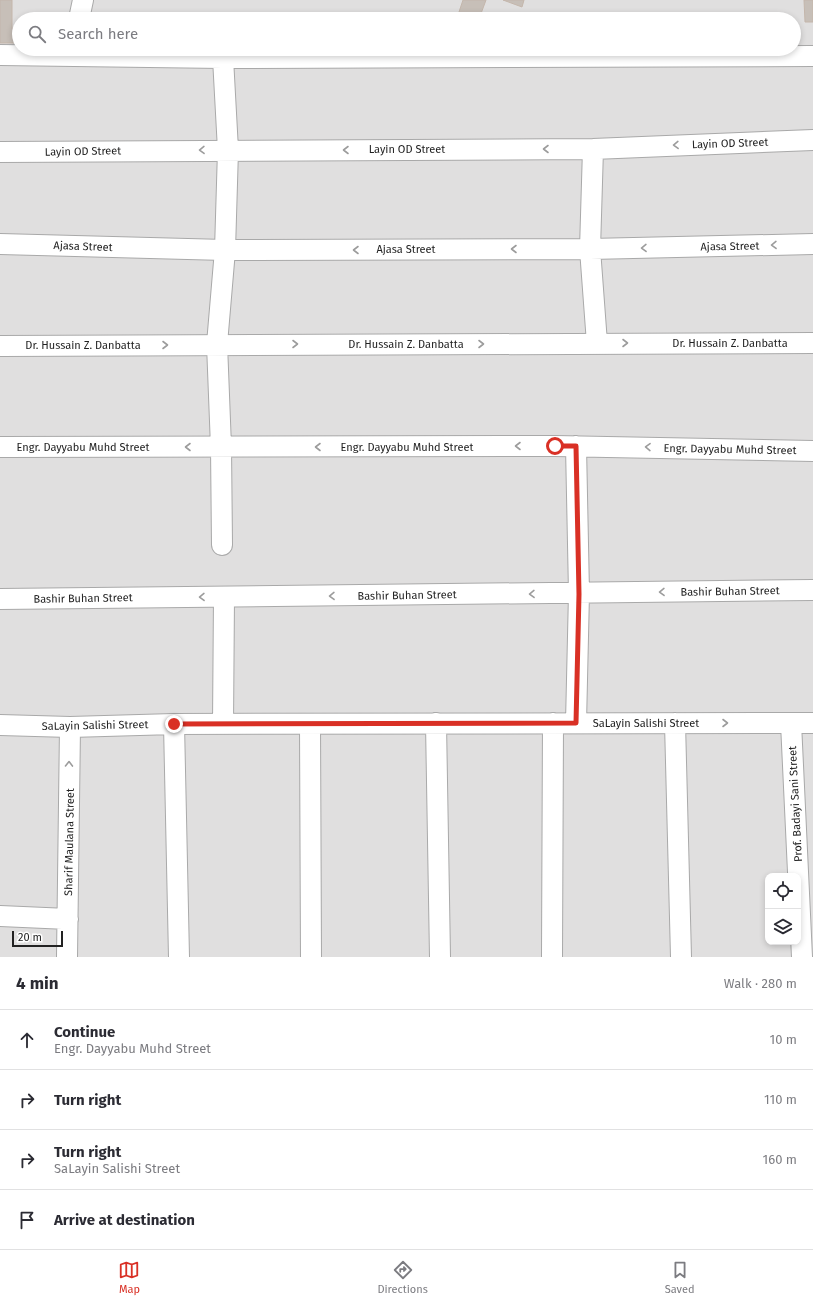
<!DOCTYPE html>
<meta charset="utf-8">
<style>
body{margin:0;font-family:"Fira Sans",sans-serif;background:#f7f7f7;color:#2b2b33}
.controls{position:absolute;right:12px;bottom:12px;display:grid;overflow:hidden;border-radius:8px;box-shadow:0 2px 6px #0003}
.controls button{width:36px;height:36px;display:grid;place-items:center;padding:0;border:0;border-bottom:1px solid #e1e1e2;background:#fff;color:#2b2b33;font:20px sans-serif}
.scale{position:absolute;left:12px;bottom:10px;width:51px;box-sizing:border-box;padding-left:4px;border:2px solid #222;border-top:0;font-size:11px;line-height:14px;white-space:nowrap;color:#222;-webkit-text-stroke:3px #fff;paint-order:stroke}
.stop{position:absolute;width:12px;height:12px;margin:-9px;border:3px solid #d93025;border-radius:50%;background:#fff}
.stop.end{background:#d93025;border-color:#fff;box-shadow:0 1px 4px #0008}
.list{margin:0;padding:0;list-style:none}
h2{display:flex;justify-content:space-between;align-items:center;height:52px;margin:0;padding:0 16px;font-size:17px}
h2 small{font-size:13px;font-weight:400;color:#7c7c81}
.list li{display:grid;grid-template-columns:26px 1fr auto;gap:12px;align-items:center;box-sizing:border-box;height:60px;padding:0 16px;border-top:1px solid #e1e1e2}
.list b{display:block;font-size:15px;white-space:nowrap}
.list p{margin:0;font-size:13px;white-space:nowrap;color:#7c7c81}
.list em{font-size:13px;font-style:normal;color:#7c7c81}
.icon{flex:none;width:22px;height:22px;fill:none;stroke:currentColor;stroke-width:2;stroke-linecap:round;stroke-linejoin:round}
.map{position:relative;flex:none;width:813px;height:957px;overflow:hidden}
.search{position:absolute;background:#fff;box-shadow:0 2px 6px #0003;left:12px;right:12px;top:12px;height:44px;display:flex;align-items:center;gap:10px;box-sizing:border-box;padding:0 14px;border-radius:22px;color:#7c7c81;font-size:15px}
.sheet{height:292px;background:#fff}
nav{display:flex;justify-content:space-around;align-items:center;box-sizing:border-box;height:56px;border-top:1px solid #e1e1e2;background:#fff;font-size:11px;color:#7c7c81}
nav a{display:grid;justify-items:center;gap:2px}
nav .on{color:#d93025}
.map>svg:first-child{display:block}
</style>
<div class="map">
<svg width="813" height="957" viewBox="0 0 813 957">
<rect width="100%" height="100%" fill="#f2efe9"/>
<!-- residential -->
<path fill="#e0dfdf" fill-rule="evenodd" d="M0,0H813V957H0ZM19,19H794V49H19ZM768,876H798V942H768Z"/>
<!-- building -->
<path fill="#c7bfb8" stroke="#c4b6ab" d="M0,0H12V29H15V43H0Z
M463,0H486L479,19H467L458,15Z
M503,0H524L522,7Z
M804,0H813V22H805Z
M99,13L123,19H98Z"/>
<g fill="none" stroke-linecap="round" stroke-linejoin="round">
<!-- minor casing -->
<g stroke="#a9a9a9" stroke-width="22">
<path id="minor" d="M79,19L83,0
M0,55L223,58L813,56
M593,149L590,249L597,343
M0,152L593,149L813,140
M0,244L225,250L590,249L813,244
M0,346L813,343
M0,447L555,446L813,451
M222,545L221,447L217,344L225,250L228,150L223,58
M0,599L813,590
M436,723L440,957
M576,723L579,593L576,446
M675,723L681,957
M791,723L802,957
M174,724L179,957
M223,724L224,597
M310,724L311,957
M0,725L70,727L174,724L813,723
M0,916L68,919
M67,957L70,727
M552,957L553,723"/>
</g>
<!-- minor -->
<use href="#minor" stroke="#fff" stroke-width="20"/>
</g>
<!-- one-way arrows -->
<defs><path id="oneway-chevron" d="M-2-3.5L2.5 0L-2 3.5" fill="none" stroke-width="1.6" stroke-linecap="round" stroke-linejoin="round"/></defs>
<g stroke="#9c9c9c">
<use href="#oneway-chevron" transform="translate(676 145) rotate(178)"/>
<use href="#oneway-chevron" transform="translate(546 149) rotate(180)"/>
<use href="#oneway-chevron" transform="translate(202 150) rotate(179)"/>
<use href="#oneway-chevron" transform="translate(346 150) rotate(180)"/>
<use href="#oneway-chevron" transform="translate(774 245) rotate(179)"/>
<use href="#oneway-chevron" transform="translate(644 248) rotate(179)"/>
<use href="#oneway-chevron" transform="translate(514 249) rotate(180)"/>
<use href="#oneway-chevron" transform="translate(356 250) rotate(180)"/>
<use href="#oneway-chevron" transform="translate(625 343)"/>
<use href="#oneway-chevron" transform="translate(295 344)"/>
<use href="#oneway-chevron" transform="translate(481 344)"/>
<use href="#oneway-chevron" transform="translate(165 345)"/>
<use href="#oneway-chevron" transform="translate(518 446) rotate(180)"/>
<use href="#oneway-chevron" transform="translate(188 447) rotate(-180)"/>
<use href="#oneway-chevron" transform="translate(318 447) rotate(180)"/>
<use href="#oneway-chevron" transform="translate(648 447) rotate(-179)"/>
<use href="#oneway-chevron" transform="translate(662 592) rotate(179)"/>
<use href="#oneway-chevron" transform="translate(532 594) rotate(179)"/>
<use href="#oneway-chevron" transform="translate(332 596) rotate(179)"/>
<use href="#oneway-chevron" transform="translate(202 597) rotate(179)"/>
<use href="#oneway-chevron" transform="translate(725 723)"/>
<use href="#oneway-chevron" transform="translate(69 764) rotate(-89)"/>
</g>
<g fill="none" stroke-linecap="round" stroke-linejoin="round">
<!-- route -->
<path stroke="#d93025" stroke-width="5" d="M174,724L576,723L579,594L576,446H555"/>
</g>
<g text-anchor="middle" stroke-width="4" stroke-linejoin="round" paint-order="stroke">
<!-- street labels -->
<g font-size="11" fill="#222" stroke="#fff">
<text transform="translate(730 143) rotate(-2)" y="4">Layin OD Street</text>
<text x="407" y="153">Layin OD Street</text>
<text transform="translate(83 151) rotate(-1)" y="4">Layin OD Street</text>
<text transform="translate(83 246) rotate(2)" y="4">Ajasa Street</text>
<text transform="translate(730 246) rotate(-1)" y="4">Ajasa Street</text>
<text x="406" y="253">Ajasa Street</text>
<text x="730" y="347">Dr. Hussain Z. Danbatta</text>
<text x="406" y="348">Dr. Hussain Z. Danbatta</text>
<text x="83" y="349">Dr. Hussain Z. Danbatta</text>
<text x="83" y="451">Engr. Dayyabu Muhd Street</text>
<text x="407" y="451">Engr. Dayyabu Muhd Street</text>
<text transform="translate(730 449) rotate(1)" y="4">Engr. Dayyabu Muhd Street</text>
<text transform="translate(730 591) rotate(-1)" y="4">Bashir Buhan Street</text>
<text transform="translate(407 595) rotate(-1)" y="4">Bashir Buhan Street</text>
<text transform="translate(83 598) rotate(-1)" y="4">Bashir Buhan Street</text>
<text x="646" y="727">SaLayin Salishi Street</text>
<text transform="translate(95 725) rotate(-1)" y="4">SaLayin Salishi Street</text>
<text transform="translate(795 804) rotate(-93)" y="4">Prof. Badayi Sani Street</text>
<text transform="translate(69 842) rotate(-89)" y="4">Sharif Maulana Street</text>
</g>
</g>
</svg>
<div class="controls">
<button><svg class="icon" aria-label="locate" viewBox="0 0 24 24"><circle cx="12" cy="12" r="6"/><path d="M12 2v4M12 18v4M2 12h4M18 12h4"/></svg></button>
<button><svg class="icon" aria-label="layers" viewBox="0 0 24 24"><path d="M12 4l9 5-9 5-9-5zM3 14l9 5 9-5"/></svg></button>
</div>
<div class="scale">20 m</div>
<div class="stop" style="left:555px;top:446px"></div>
<div class="stop end" style="left:174px;top:724px"></div>
<div class="search"><svg class="icon" aria-label="search" viewBox="0 0 24 24"><circle cx="10" cy="10" r="6"/><path d="M15 15l6 6"/></svg>Search here</div>
</div>
<section class="sheet">
<h2>4 min<small>Walk · 280 m</small></h2>
<ul class="list">
<li><svg class="icon" aria-label="ahead" viewBox="0 0 24 24"><path d="M12 20V5M6 11l6-6 6 6"/></svg><div><b>Continue</b><p>Engr. Dayyabu Muhd Street</p></div><em>10 m</em></li>
<li><svg class="icon" aria-label="right" viewBox="0 0 24 24"><path d="M7 20v-9h11M14 6l5 5-5 5"/></svg><div><b>Turn right</b></div><em>110 m</em></li>
<li><svg class="icon" aria-label="right" viewBox="0 0 24 24"><path d="M7 20v-9h11M14 6l5 5-5 5"/></svg><div><b>Turn right</b><p>SaLayin Salishi Street</p></div><em>160 m</em></li>
<li><svg class="icon" aria-label="arrive" viewBox="0 0 24 24"><path d="M6 21V4h12l-3 4 3 4H6"/></svg><div><b>Arrive at destination</b></div></li>
</ul>
</section>
<nav>
<a class="on"><svg class="icon" aria-label="map" viewBox="0 0 24 24"><path d="M3 6l6-2 6 2 6-2v14l-6 2-6-2-6 2zM9 4v14M15 6v14"/></svg>Map</a>
<a><svg class="icon" aria-label="directions" viewBox="0 0 24 24"><path d="M12 3l9 9-9 9-9-9zM9 14v-3h6M13 9l2 2-2 2"/></svg>Directions</a>
<a><svg class="icon" aria-label="saved" viewBox="0 0 24 24"><path d="M7 4h10v16l-5-4-5 4z"/></svg>Saved</a>
</nav>
